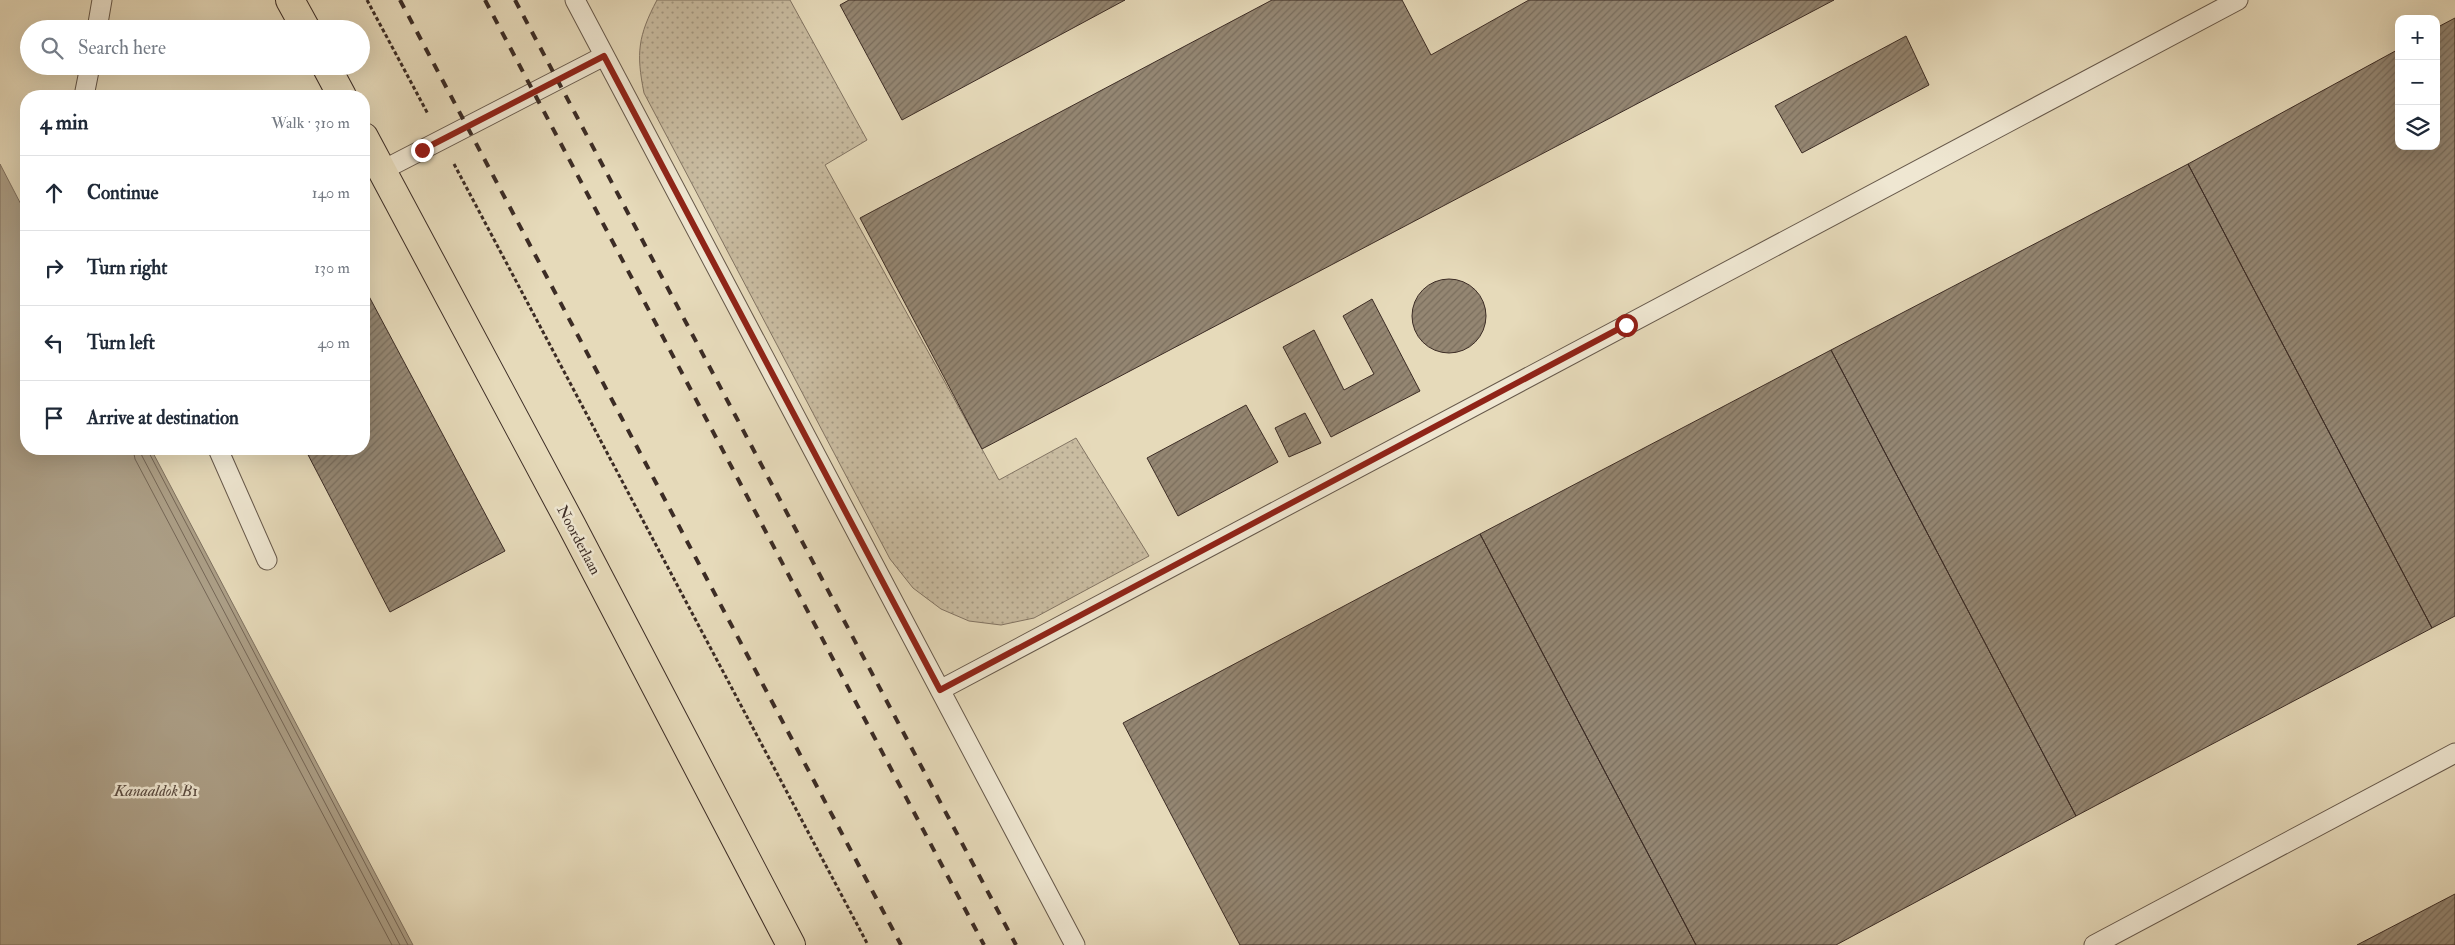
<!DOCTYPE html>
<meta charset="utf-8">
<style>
body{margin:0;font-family:"IM FELL Double Pica",serif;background:#f6f6f7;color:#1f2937}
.controls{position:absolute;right:15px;top:15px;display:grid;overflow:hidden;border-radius:10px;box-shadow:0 5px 20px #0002}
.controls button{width:45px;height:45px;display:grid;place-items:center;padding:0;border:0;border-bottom:1px solid #e0e1e3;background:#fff;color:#1f2937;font:25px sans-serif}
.stop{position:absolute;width:15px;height:15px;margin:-11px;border:4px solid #8f2418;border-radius:50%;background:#fff}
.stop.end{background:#8f2418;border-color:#fff;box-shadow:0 1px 5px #0008}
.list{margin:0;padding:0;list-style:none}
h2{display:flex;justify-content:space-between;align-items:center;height:65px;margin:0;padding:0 20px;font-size:21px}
h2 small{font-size:16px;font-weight:400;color:#747a83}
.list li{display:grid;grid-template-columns:32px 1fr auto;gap:15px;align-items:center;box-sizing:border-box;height:75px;padding:0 20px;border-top:1px solid #e0e1e3}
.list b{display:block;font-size:19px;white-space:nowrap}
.list em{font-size:16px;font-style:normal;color:#747a83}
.icon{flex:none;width:28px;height:28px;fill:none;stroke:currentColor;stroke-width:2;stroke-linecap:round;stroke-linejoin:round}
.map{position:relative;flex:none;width:2455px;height:945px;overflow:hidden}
.search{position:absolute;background:#fff;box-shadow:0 5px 20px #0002;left:20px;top:20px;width:350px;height:55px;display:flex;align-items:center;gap:12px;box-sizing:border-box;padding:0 18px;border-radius:28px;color:#747a83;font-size:19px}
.panel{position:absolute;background:#fff;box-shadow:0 5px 20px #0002;left:20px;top:90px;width:350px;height:365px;border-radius:20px}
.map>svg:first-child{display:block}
</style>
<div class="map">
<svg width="2455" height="945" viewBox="0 0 2455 945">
<defs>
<pattern id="grass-dots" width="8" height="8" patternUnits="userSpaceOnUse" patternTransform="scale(1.25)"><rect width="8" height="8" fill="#c9bca1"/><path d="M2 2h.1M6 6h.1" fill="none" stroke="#a49983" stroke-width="1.8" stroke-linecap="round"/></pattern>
<pattern id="building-hatch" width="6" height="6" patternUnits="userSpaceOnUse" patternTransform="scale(1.25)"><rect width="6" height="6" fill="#948672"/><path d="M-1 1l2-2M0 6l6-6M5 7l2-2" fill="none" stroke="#7a6e5d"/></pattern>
</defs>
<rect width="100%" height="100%" fill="#e6daba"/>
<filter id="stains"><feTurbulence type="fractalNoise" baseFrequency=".004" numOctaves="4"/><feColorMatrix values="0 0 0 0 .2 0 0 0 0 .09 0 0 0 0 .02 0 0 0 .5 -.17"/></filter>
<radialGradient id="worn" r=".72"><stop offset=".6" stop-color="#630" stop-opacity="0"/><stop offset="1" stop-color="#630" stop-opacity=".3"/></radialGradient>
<!-- grass -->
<path fill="url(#grass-dots)" stroke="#827463" d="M657,0H790L867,140L825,165L999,480L1076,438L1149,556L1034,618L1001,625L969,621L941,609L913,588L890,559L644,93C636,53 638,36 657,0Z"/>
<!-- water -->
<path fill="#ac9f87" stroke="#7f7160" d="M0,164L26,214V449H151L413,945H0Z"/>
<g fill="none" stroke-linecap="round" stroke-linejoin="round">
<!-- shore -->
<path stroke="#746656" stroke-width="1" d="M133,449L135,459L392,945
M140,449L142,456L400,945
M147,449L408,945"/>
</g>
<!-- building -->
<path fill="url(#building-hatch)" stroke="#3c2c25" d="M849,0H1125L902,120L840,5Z
M1272,0H1402L1431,55L1529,0H1834L982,449L860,218Z
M2455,18V616L2432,628L2188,164L2399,49V146H2436V28Z
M1906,36L1929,85L1802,153L1775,106Z
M2188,164L2432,628L2076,816L1831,350Z
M1412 316a37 37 0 1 1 74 0a37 37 0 1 1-74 0Z
M364,287L505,551L390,612L305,449H364Z
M1372,299L1420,391L1331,437L1283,347L1314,330L1344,390L1374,374L1343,316Z
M1831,350L2076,816L1836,945H1696L1480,534Z
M1246,405L1278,462L1178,516L1147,458Z
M1305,413L1321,443L1289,457L1275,428Z
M1480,534L1696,945H1240L1123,723Z
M2455,894V945H2357Z"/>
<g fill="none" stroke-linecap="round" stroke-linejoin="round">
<!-- lane casing -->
<g stroke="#66584a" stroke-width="21">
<path id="lane" d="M575,0L1075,945
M97,29L102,0
M84,96L90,66
M381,171L604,56
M218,449L267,560
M940,690L2238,0
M2094,945L2455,753"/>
</g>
<!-- primary casing -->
<g stroke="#3c2c25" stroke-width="30">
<path id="primary" d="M290,0L306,29
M326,66L342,96
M364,137L572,526L791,945"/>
</g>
<!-- path -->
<path stroke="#3c2c25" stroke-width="3" stroke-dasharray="4 2.5" stroke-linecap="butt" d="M367,0L428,114
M454,164L868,945"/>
<!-- lane -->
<use href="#lane" stroke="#efe7d2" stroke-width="19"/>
<!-- primary -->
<use href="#primary" stroke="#e6daba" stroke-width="28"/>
<!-- rail -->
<path stroke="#3c2c25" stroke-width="4" stroke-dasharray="9 9" stroke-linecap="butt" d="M400,0L901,945
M485,0L984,945
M515,0L1016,945"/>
</g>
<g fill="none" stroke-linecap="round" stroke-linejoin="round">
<!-- route -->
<path stroke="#8f2418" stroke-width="6" d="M422,150L604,56L940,690L1626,325"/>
</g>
<g text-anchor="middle" stroke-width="5" stroke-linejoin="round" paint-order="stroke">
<!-- street labels -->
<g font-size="15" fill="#3c2c25" stroke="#efe7d2">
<text transform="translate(579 540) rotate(62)" y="5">Noorderlaan</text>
</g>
<!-- water labels -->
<g font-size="16" font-style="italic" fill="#58493e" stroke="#efe7d2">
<text x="156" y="796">Kanaaldok B1</text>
</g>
</g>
<rect width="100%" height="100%" filter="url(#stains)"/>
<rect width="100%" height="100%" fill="url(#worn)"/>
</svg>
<div class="controls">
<button>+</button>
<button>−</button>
<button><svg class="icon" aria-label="layers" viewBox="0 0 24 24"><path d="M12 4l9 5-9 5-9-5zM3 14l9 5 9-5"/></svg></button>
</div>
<div class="stop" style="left:1626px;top:325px"></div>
<div class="stop end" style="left:422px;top:150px"></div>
<div class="search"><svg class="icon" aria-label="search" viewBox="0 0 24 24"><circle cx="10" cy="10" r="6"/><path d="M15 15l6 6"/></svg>Search here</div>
<section class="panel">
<h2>4 min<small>Walk · 310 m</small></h2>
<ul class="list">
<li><svg class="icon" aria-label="ahead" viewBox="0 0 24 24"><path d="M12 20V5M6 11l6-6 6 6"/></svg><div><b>Continue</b></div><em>140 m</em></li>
<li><svg class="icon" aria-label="right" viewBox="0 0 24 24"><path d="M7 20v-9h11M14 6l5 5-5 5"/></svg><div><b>Turn right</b></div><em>130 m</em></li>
<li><svg class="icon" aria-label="left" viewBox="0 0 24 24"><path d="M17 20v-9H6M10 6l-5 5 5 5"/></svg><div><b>Turn left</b></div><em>40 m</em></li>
<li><svg class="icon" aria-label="arrive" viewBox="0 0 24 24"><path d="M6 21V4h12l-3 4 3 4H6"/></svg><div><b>Arrive at destination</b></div></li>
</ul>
</section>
</div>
